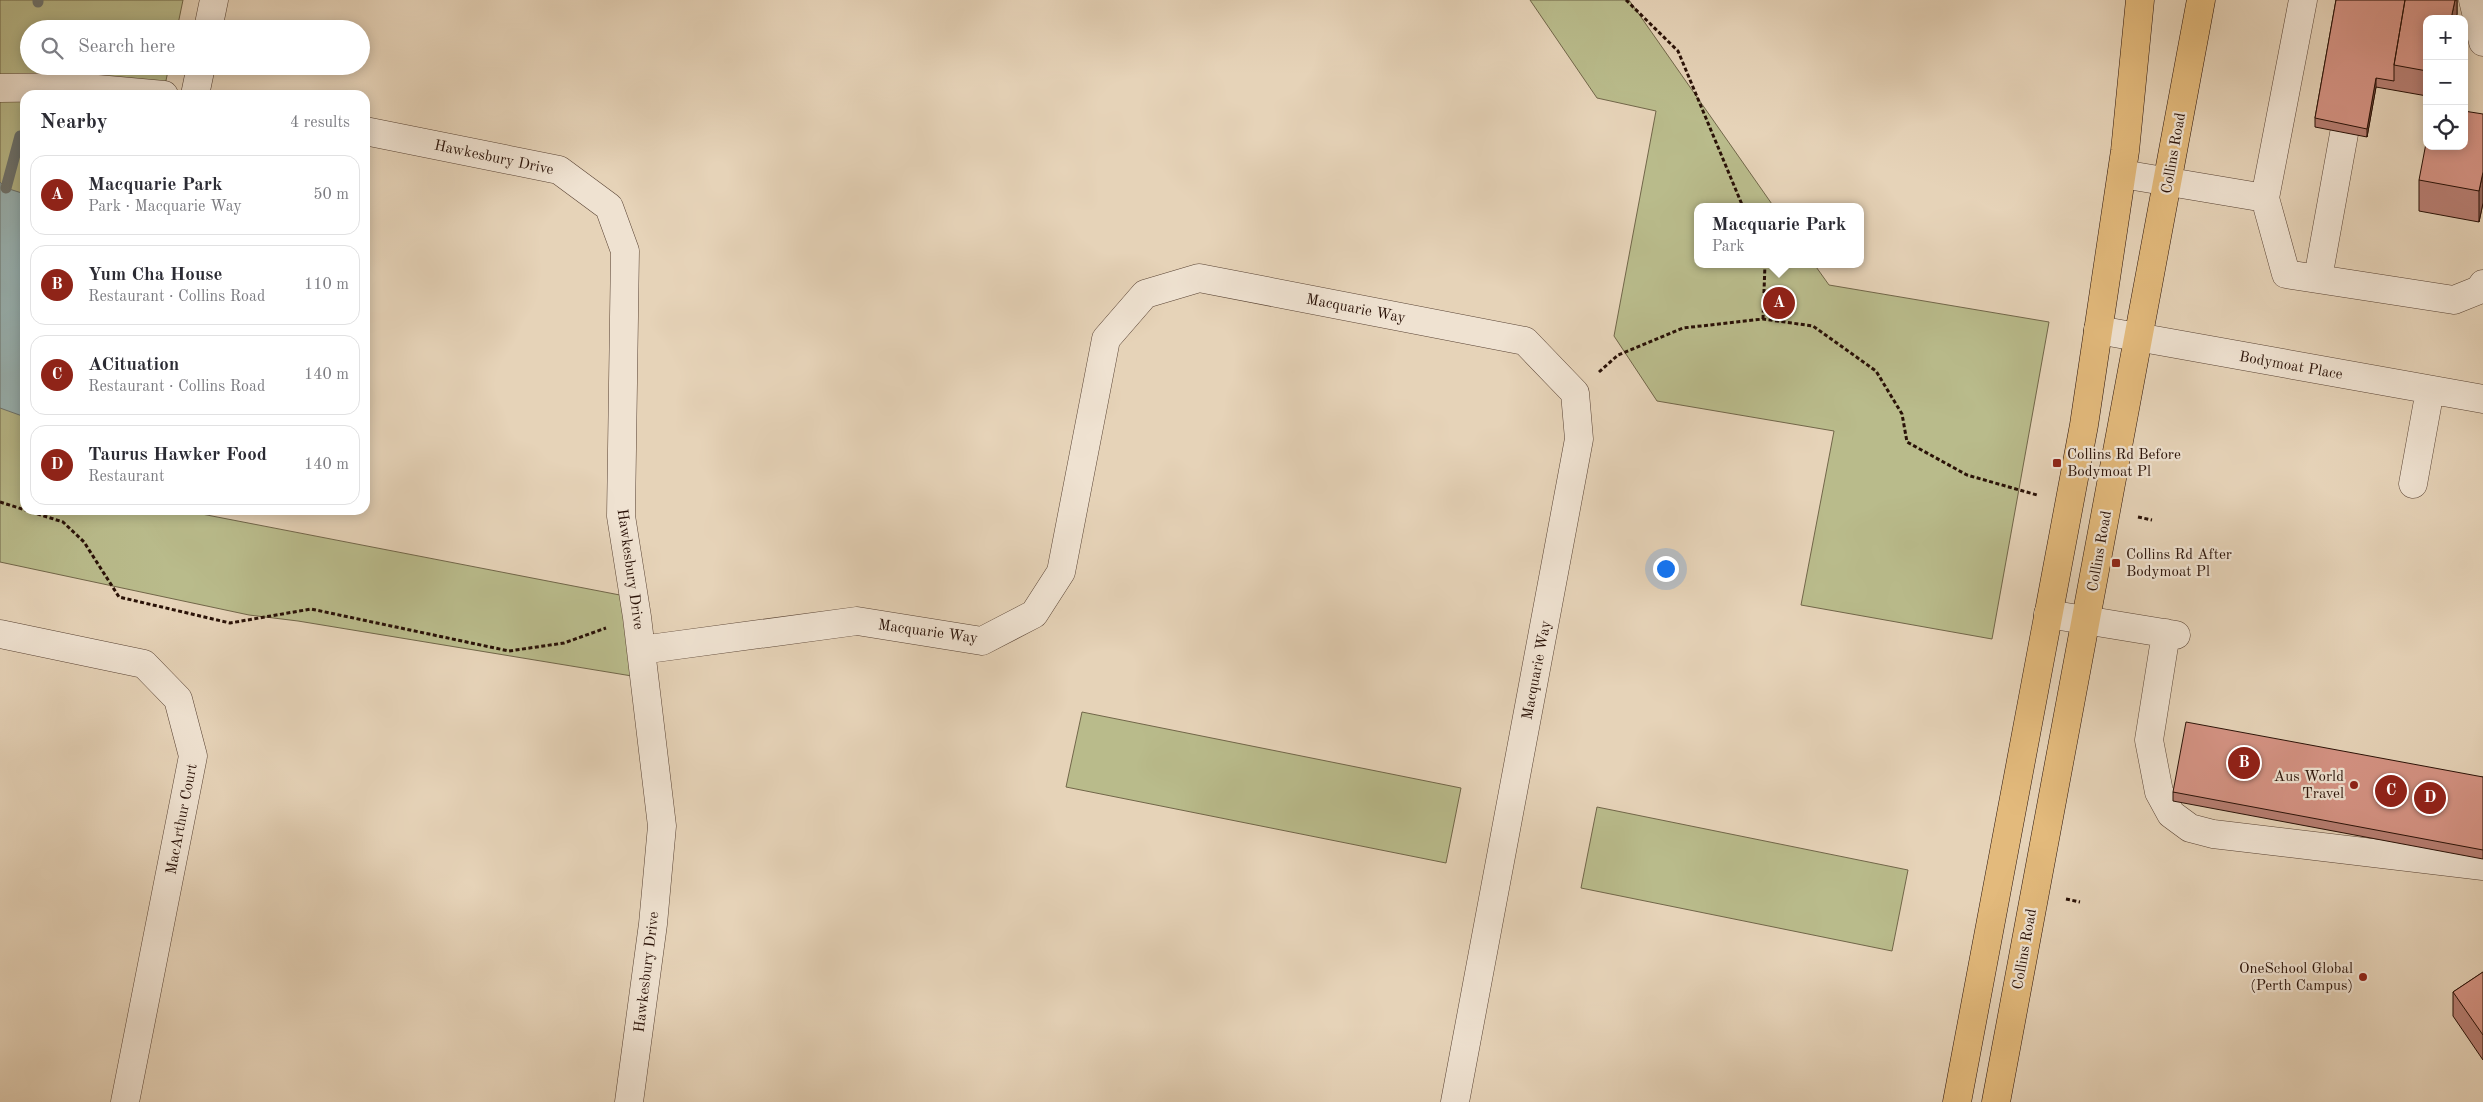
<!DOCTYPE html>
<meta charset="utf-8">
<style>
body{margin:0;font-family:"Old Standard TT",serif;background:#f2f2f3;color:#2b2b33}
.controls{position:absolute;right:15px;top:15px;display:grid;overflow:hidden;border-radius:10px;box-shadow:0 2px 12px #0003}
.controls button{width:45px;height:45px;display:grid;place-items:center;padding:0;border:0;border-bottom:1px solid #e1e1e2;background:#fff;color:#2b2b33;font:25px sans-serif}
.you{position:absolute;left:1665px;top:568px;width:18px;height:18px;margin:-12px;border:4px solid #fff;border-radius:50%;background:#1a73e8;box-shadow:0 0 0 8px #1a73e833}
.badge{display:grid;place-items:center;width:32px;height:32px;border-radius:50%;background:#8f2418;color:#fff;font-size:16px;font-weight:700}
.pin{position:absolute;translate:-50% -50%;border:2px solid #fff;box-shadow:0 1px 5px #0006}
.popup{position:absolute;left:1694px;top:203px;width:170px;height:65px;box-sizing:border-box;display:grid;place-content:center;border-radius:10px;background:#fff;filter:drop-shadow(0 1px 4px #0005);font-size:16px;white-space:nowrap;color:#7c7c81}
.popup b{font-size:19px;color:#2b2b33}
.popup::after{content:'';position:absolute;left:50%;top:100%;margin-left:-10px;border:10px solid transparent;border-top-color:#fff}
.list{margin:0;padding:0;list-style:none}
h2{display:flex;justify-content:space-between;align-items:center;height:65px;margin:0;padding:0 20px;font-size:21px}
h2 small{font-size:16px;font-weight:400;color:#7c7c81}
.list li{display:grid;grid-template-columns:32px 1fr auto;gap:15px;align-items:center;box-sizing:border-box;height:80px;margin:0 10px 10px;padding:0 10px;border:1px solid #e1e1e2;border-radius:15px}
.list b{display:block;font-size:19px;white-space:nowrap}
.list p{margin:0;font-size:16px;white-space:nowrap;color:#7c7c81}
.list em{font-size:16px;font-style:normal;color:#7c7c81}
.icon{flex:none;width:28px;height:28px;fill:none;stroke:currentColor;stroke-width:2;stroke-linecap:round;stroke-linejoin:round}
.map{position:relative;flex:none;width:2483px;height:1102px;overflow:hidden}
.search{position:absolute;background:#fff;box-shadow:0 2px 12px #0003;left:20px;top:20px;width:350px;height:55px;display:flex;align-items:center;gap:12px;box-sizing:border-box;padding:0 18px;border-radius:28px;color:#7c7c81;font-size:19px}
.panel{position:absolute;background:#fff;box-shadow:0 2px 12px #0003;left:20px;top:90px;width:350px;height:425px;border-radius:15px}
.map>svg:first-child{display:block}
</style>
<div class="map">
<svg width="2483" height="1102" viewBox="0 0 2483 1102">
<rect width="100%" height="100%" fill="#e6d3b8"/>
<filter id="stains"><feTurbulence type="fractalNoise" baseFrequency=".004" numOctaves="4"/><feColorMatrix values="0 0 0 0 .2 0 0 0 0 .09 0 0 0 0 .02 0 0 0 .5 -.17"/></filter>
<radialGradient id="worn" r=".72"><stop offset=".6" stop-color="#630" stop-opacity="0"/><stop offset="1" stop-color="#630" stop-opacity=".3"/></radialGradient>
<!-- green -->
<path fill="#b9bb8b" stroke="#716649" d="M0,0H183L177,29H29V66H169L163,95H25V510H181L625,596L638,677L298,621L249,615L0,562Z
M1530,0H1629L1774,207H1698V264H1814L1829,285L2049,322L1992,639L1801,605L1834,431L1657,401L1614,336L1656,111L1597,98Z
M1082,712L1461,788L1446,863L1066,787Z
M1597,807L1908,870L1892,951L1581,888Z"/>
<!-- water -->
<path fill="#99b6b8" stroke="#6c7471" d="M0,182L6,188L25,194V417L0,408Z"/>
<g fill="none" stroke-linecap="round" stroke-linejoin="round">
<!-- stream -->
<path stroke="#6c7471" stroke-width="11" d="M38,2V0
M6,188L20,136"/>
<!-- minor casing -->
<g stroke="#584233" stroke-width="29">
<path id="minor" d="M2473,0L2483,42
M208,29L214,0
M0,88L75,87L164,95
M195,95L201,66
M365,131L559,170L609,207L625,251L621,516L637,617L662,826L653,924L629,1102
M2122,174L2265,198L2286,274L2454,300L2479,290L2483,284
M2265,198L2303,0
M2318,278L2351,95
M2098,330L2483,399
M2413,484L2430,390
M2048,614L2176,635
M2166,633L2149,740L2159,792L2171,814L2190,828L2213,834L2483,866
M0,634L144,664L178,699L193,756L125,1102
M641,650L857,621L982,641L1034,614L1061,572L1106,339L1145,294L1199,278L1525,341L1575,393L1579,439L1455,1102"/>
</g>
<!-- major casing -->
<g stroke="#291107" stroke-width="29">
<path id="major" d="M1957,1102L2084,425L2125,151L2140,0
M1996,1102L2201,0"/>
</g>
<!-- path -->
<path stroke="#291107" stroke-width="3" stroke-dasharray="4 2.5" stroke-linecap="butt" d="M1626,0L1678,51L1743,207
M1763,319L1765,264
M1599,372L1618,355L1683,328L1763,319L1813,326L1876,371L1902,414L1907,442L1967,475L2037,495
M0,502L63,522L84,542L119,597L230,623L311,609L509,651L564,643L606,628
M2138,517L2152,520
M2066,899L2080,902"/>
<!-- minor -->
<use href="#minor" stroke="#efe2d1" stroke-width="28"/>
<!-- major -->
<use href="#major" stroke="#e3ba7c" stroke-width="28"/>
</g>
<!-- wall -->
<path fill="#b77e72" stroke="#291107" d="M2336,0H2457V14L2456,19H2427V96L2376,87L2367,137L2315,127V118Z
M2483,114V203L2479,222L2419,211V180Z
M2483,777V859L2173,801V792Z
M2483,972V1060L2453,1016V992Z"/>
<!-- shaded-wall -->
<path fill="#95675c" stroke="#291107" d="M2455,0H2457V14L2456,19H2451Z
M2376,78V87L2367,137V129Z
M2483,172V203L2479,222V191Z"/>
<!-- building -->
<path fill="#d59384" stroke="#291107" d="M2336,0H2405L2394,65V81L2376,78L2367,129L2315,118Z
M2405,0H2455L2451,19H2427V71L2394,65Z
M2464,111L2483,114V172L2479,191L2419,180L2427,138V146H2464Z
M2186,722L2483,777V850L2173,792Z
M2483,972V1035L2453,992Z"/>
<!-- markers -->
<g fill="#8f2418" stroke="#efe2d1" stroke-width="2">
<rect x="2052" y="458" width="10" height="10" rx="2.5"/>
<rect x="2111" y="558" width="10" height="10" rx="2.5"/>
<circle cx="2354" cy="785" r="5"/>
<circle cx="2363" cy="977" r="5"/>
</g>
<g text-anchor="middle" stroke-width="4.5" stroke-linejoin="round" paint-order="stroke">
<!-- street labels -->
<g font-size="15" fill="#291107" stroke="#efe2d1">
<text transform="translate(2173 153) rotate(-80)" y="5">Collins Road</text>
<text transform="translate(494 157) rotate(12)" y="5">Hawkesbury Drive</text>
<text transform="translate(1356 308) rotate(11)" y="5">Macquarie Way</text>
<text transform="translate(2291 365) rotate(10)" y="5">Bodymoat Place</text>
<text transform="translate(2099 551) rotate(-80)" y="5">Collins Road</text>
<text transform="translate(631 569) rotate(82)" y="5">Hawkesbury Drive</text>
<text transform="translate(928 631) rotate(8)" y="5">Macquarie Way</text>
<text transform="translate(1536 670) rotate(-79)" y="5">Macquarie Way</text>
<text transform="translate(181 819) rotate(-79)" y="5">MacArthur Court</text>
<text transform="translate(2024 949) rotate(-80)" y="5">Collins Road</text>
<text transform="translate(646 972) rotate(-83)" y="5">Hawkesbury Drive</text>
</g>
<!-- poi labels -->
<g font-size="15" fill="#291107" stroke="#efe2d1" text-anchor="start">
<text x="2067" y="459">Collins Rd Before<tspan x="2067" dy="17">Bodymoat Pl</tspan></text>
<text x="2126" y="559">Collins Rd After<tspan x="2126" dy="17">Bodymoat Pl</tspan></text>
<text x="2344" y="781" text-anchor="end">Aus World<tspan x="2344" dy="17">Travel</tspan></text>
<text x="2353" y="973" text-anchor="end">OneSchool Global<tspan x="2353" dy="17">(Perth Campus)</tspan></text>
</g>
</g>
<rect width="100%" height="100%" filter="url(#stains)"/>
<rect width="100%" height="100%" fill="url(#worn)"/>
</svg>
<div class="controls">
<button>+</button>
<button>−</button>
<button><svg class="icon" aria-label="locate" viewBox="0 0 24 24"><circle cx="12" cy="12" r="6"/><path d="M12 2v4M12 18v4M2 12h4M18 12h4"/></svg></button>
</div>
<div class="you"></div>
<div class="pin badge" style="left:1779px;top:303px">A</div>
<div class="popup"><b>Macquarie Park</b>Park</div>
<div class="pin badge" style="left:2244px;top:763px">B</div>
<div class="pin badge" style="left:2391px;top:791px">C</div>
<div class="pin badge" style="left:2430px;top:798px">D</div>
<div class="search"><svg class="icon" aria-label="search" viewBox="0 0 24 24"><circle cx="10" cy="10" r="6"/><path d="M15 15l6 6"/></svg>Search here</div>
<section class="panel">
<h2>Nearby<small>4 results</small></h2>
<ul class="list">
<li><span class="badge">A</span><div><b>Macquarie Park</b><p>Park · Macquarie Way</p></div><em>50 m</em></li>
<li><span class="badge">B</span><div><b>Yum Cha House</b><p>Restaurant · Collins Road</p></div><em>110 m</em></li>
<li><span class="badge">C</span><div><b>ACituation</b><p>Restaurant · Collins Road</p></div><em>140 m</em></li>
<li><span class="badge">D</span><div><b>Taurus Hawker Food</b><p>Restaurant</p></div><em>140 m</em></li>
</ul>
</section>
</div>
